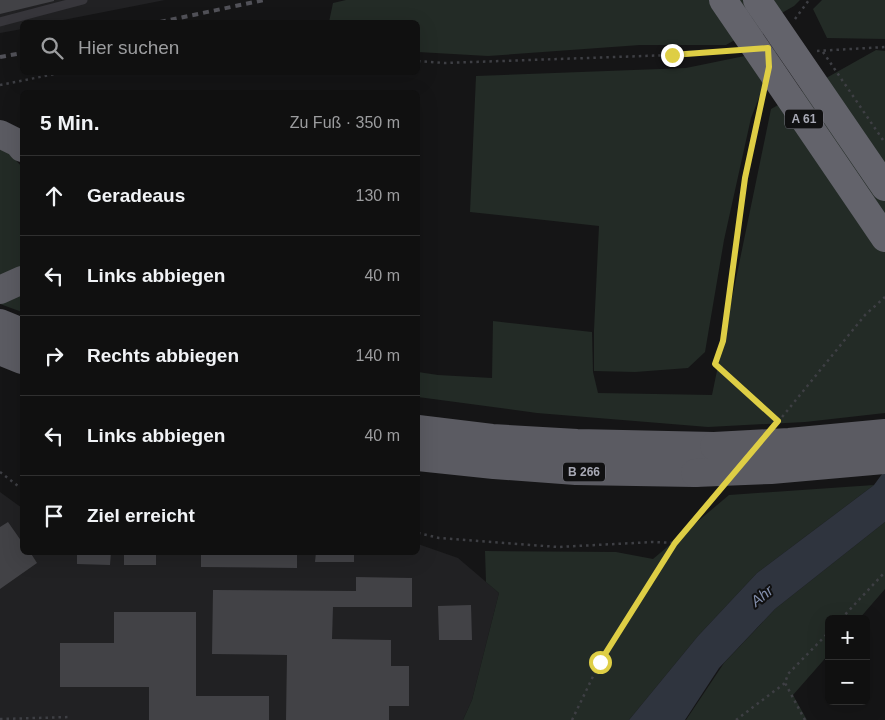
<!DOCTYPE html>
<html lang="de">
<meta charset="utf-8">
<style>
body{margin:0;font-family:Arial,sans-serif;background:#1e1e1e;color:#f1f3f6}
.controls{position:absolute;right:15px;bottom:15px;display:grid;overflow:hidden;border-radius:8px;box-shadow:0 5px 20px #0002}
.controls button{width:45px;height:45px;display:grid;place-items:center;padding:0;border:0;border-bottom:1px solid #303030;background:#101010;color:#f1f3f6;font:25px sans-serif}
.stop{position:absolute;width:15px;height:15px;margin:-11px;border:4px solid #dece45;border-radius:50%;background:#fff}
.stop.end{background:#dece45;border-color:#fff;box-shadow:0 1px 5px #0008}
.list{margin:0;padding:0;list-style:none}
h2{display:flex;justify-content:space-between;align-items:center;height:65px;margin:0;padding:0 20px;font-size:21px}
h2 small{font-size:16px;font-weight:400;color:#9c9d9f}
.list li{display:grid;grid-template-columns:32px 1fr auto;gap:15px;align-items:center;box-sizing:border-box;height:80px;padding:0 20px;border-top:1px solid #303030}
.list b{display:block;font-size:19px;white-space:nowrap}
.list em{font-size:16px;font-style:normal;color:#9c9d9f}
.icon{flex:none;width:28px;height:28px;fill:none;stroke:currentColor;stroke-width:2;stroke-linecap:round;stroke-linejoin:round}
.map{position:relative;flex:none;width:885px;height:720px;overflow:hidden}
.search{position:absolute;background:#101010;box-shadow:0 5px 20px #0002;left:20px;top:20px;width:400px;height:55px;display:flex;align-items:center;gap:12px;box-sizing:border-box;padding:0 18px;border-radius:8px;color:#9c9d9f;font-size:19px}
.panel{position:absolute;background:#101010;box-shadow:0 5px 20px #0002;left:20px;top:90px;width:400px;height:465px;border-radius:8px}
.map>svg:first-child{display:block}
</style>
<div class="map">
<svg width="885" height="720" viewBox="0 0 885 720">
<rect width="100%" height="100%" fill="#151516"/>
<!-- built -->
<path fill="#212123" d="M0,0H165L53,22H22V29L0,33Z
M0,492L22,508V552H418V544L458,558L499,593L472,700L463,720H0Z"/>
<!-- green -->
<path fill="#232b26" d="M346,0H800L794,6L726,45H640L488,56L418,52V22H329L333,3Z
M822,0H885V39L827,38L813,9Z
M778,49L751,118L724,240L705,352L688,368L635,372L594,371V330L599,226L470,212L476,76L686,68Z
M876,50L885,51V413L805,422L708,427L537,413L418,397V372L438,375L492,378L493,321L592,332L593,372L598,393L712,395L771,109Z
M0,148L10,154L22,167V265L18,270L0,280Z
M22,288V312L0,304V298Z
M874,485L757,573L698,636L629,720H463L472,700L499,593L486,582L485,551L616,552L653,559L729,495Z
M885,522V589L859,619H829V654L793,695L807,720H686L724,663L775,609Z"/>
<!-- water -->
<path fill="#2f343e" d="M885,470V522L775,609L719,668L685,720H629L698,636L757,573L874,485Z"/>
<!-- building -->
<path fill="#424246" d="M0,0H54V1L0,14Z
M8,522L22,542V552H30L37,563L0,589V527Z
M77,552H111L110,565L77,564Z
M124,552H156V565H124Z
M201,552H297V568L201,567Z
M316,552H354V562H315Z
M356,577L412,578V607H333L332,639L391,640V666H409V706H389V720H286L287,655L212,654L213,590L356,591Z
M471,605L472,640H439L438,606Z
M114,612H196V696H269V720H149V687H60V643H114Z"/>
<g fill="none" stroke-linecap="round" stroke-linejoin="round">
<!-- path -->
<path stroke="#3e3f44" stroke-width="2.5" stroke-dasharray="2.5 4" stroke-linecap="butt" d="M795,19L809,0
M817,51L885,47
M823,52L885,143
M418,61L445,63L672,55L731,51
M0,85L65,72
M762,96L745,178L723,341L715,364L778,420
M778,422L865,315L885,297
M0,472L22,489
M418,533L439,538L558,547L653,542L675,543
M841,619L885,572
M0,719L71,717
M572,720L600,662L675,543L716,494
M736,720L785,683
M805,720L785,683L788,674L829,632"/>
<!-- service -->
<path stroke="#37363b" stroke-width="9" d="M0,22L83,0"/>
<!-- trunk -->
<path stroke="#5b5b62" stroke-width="28" d="M0,134L18,143L22,148
M0,290L22,280
M0,323L22,332
M0,351L22,360
M418,429L492,438L577,443L714,446
M418,457L494,465L576,471L695,473"/>
<!-- rail -->
<path stroke="#515158" stroke-width="4" stroke-dasharray="6 5" stroke-linecap="butt" d="M160,22L264,0
M0,57L22,53"/>
<!-- trunk-bridge -->
<path stroke="#5b5b62" stroke-width="28" d="M714,446L789,442L885,433
M695,473L771,470L885,460"/>
<!-- motorway-bridge -->
<path stroke="#63636b" stroke-width="28" d="M723,0L885,238
M757,0L885,187"/>
</g>
<g fill="none" stroke-linecap="round" stroke-linejoin="round">
<!-- route -->
<path stroke="#dece45" stroke-width="6" d="M600,662L675,543L778,421L715,364L723,341L745,178L769,67L768,48L672,55"/>
</g>
<g text-anchor="middle" stroke-width="4" stroke-linejoin="round" paint-order="stroke">
<!-- shield labels -->
<g fill="#101011" stroke="#7a7b84" stroke-width="1">
<rect x="785" y="109.5" width="38" height="19" rx="4"/>
<rect x="563" y="462.5" width="42" height="19" rx="4"/>
</g>
<g font-size="12" font-weight="bold" fill="#a8a9b5">
<text x="804" y="123">A 61</text>
<text x="584" y="476">B 266</text>
</g>
<!-- water labels -->
<g font-size="15" font-style="italic" fill="#838fac" stroke="#101011">
<text transform="translate(762 596) rotate(-39)" y="5">Ahr</text>
</g>
</g>
</svg>
<div class="controls">
<button>+</button>
<button>−</button>
</div>
<div class="stop" style="left:600px;top:662px"></div>
<div class="stop end" style="left:672px;top:55px"></div>
<div class="search"><svg class="icon" aria-label="search" viewBox="0 0 24 24"><circle cx="10" cy="10" r="6"/><path d="M15 15l6 6"/></svg>Hier suchen</div>
<section class="panel">
<h2>5 Min.<small>Zu Fuß · 350 m</small></h2>
<ul class="list">
<li><svg class="icon" aria-label="ahead" viewBox="0 0 24 24"><path d="M12 20V5M6 11l6-6 6 6"/></svg><div><b>Geradeaus</b></div><em>130 m</em></li>
<li><svg class="icon" aria-label="left" viewBox="0 0 24 24"><path d="M17 20v-9H6M10 6l-5 5 5 5"/></svg><div><b>Links abbiegen</b></div><em>40 m</em></li>
<li><svg class="icon" aria-label="right" viewBox="0 0 24 24"><path d="M7 20v-9h11M14 6l5 5-5 5"/></svg><div><b>Rechts abbiegen</b></div><em>140 m</em></li>
<li><svg class="icon" aria-label="left" viewBox="0 0 24 24"><path d="M17 20v-9H6M10 6l-5 5 5 5"/></svg><div><b>Links abbiegen</b></div><em>40 m</em></li>
<li><svg class="icon" aria-label="arrive" viewBox="0 0 24 24"><path d="M6 21V4h12l-3 4 3 4H6"/></svg><div><b>Ziel erreicht</b></div></li>
</ul>
</section>
</div>
